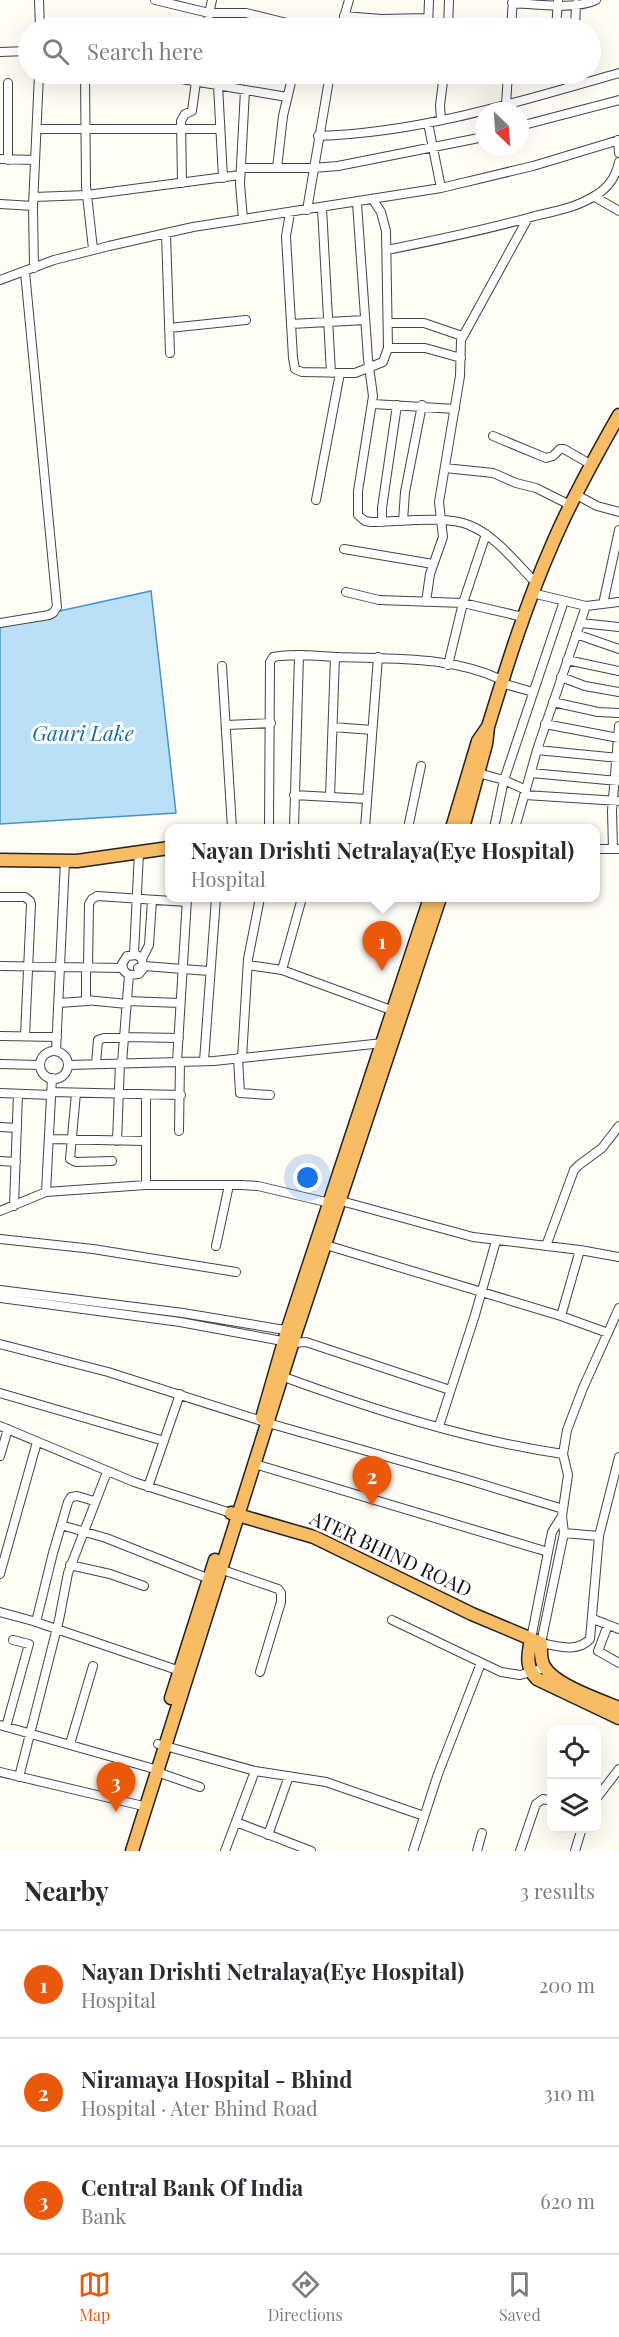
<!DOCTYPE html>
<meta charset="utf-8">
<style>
body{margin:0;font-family:"Playfair Display",serif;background:#f7f7f7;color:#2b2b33}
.controls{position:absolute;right:18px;bottom:18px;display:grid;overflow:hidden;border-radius:12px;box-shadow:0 6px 24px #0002}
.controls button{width:54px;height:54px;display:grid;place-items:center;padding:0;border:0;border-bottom:2px solid #e1e1e2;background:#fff;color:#2b2b33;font:30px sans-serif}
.compass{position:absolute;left:475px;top:102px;width:54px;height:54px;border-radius:50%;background:#fff;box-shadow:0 6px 24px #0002;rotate:155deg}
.you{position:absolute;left:308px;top:1178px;width:21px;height:21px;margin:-15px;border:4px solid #fff;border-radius:50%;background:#1a73e8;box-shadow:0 0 0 9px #1a73e833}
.badge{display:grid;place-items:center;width:39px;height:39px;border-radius:50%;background:#ea580c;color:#fff;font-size:20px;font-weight:700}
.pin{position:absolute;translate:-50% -50px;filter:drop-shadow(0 2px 3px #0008)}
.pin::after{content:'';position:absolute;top:32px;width:21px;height:18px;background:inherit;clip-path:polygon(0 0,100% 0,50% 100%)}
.popup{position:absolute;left:165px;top:824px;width:435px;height:78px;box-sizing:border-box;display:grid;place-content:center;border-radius:12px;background:#fff;filter:drop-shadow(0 2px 4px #0005);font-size:20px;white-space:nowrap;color:#7c7c81}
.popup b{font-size:22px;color:#2b2b33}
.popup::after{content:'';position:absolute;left:50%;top:100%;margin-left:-12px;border:12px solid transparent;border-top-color:#fff}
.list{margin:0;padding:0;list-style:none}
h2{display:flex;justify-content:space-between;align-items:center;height:78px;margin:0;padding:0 24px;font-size:26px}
h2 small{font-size:20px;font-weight:400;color:#7c7c81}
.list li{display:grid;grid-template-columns:39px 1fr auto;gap:18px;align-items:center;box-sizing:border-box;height:108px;padding:0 24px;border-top:2px solid #e1e1e2}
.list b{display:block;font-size:22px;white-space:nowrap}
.list p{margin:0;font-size:20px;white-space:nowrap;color:#7c7c81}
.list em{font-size:20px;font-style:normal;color:#7c7c81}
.icon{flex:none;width:33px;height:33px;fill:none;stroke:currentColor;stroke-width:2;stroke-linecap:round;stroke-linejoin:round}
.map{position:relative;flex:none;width:619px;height:1851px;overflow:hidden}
.search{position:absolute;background:#fff;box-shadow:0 6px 24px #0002;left:18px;right:18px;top:18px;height:66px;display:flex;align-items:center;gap:15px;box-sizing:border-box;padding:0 21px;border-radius:33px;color:#7c7c81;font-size:22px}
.sheet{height:402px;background:#fff}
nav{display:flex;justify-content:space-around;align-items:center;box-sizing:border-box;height:84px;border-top:2px solid #e1e1e2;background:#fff;font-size:16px;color:#7c7c81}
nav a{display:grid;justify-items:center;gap:3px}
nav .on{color:#ea580c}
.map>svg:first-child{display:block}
</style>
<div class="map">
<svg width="619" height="1851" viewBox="0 0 619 1851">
<rect width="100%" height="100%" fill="#fffdf5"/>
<!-- water -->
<path fill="#b9e0f7" stroke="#3f96cf" stroke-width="1.5" d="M151,591L176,813L0,824V624Z"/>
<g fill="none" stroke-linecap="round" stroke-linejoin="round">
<!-- minor casing -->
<g stroke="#444" stroke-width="10">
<path id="minor" d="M39,0L40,28
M155,0L209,13H246L307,28
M512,3C535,4 576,10 596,0
M344,16L381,19L428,18
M56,28L96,26L117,28
M206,28L212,0
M341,28L349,0
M428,28L429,0
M448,28H486
M448,28L449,0
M511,28L513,0
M556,28L558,1
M575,28L576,4
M0,52L28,51
M85,74L86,186L93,249
M152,74L287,97
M8,83V160
M218,85L223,178
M568,87L571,74
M506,104L508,74
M441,120L440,105L444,74
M428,123L441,188
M520,126L619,100
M37,129H220
M318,136C421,133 521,101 619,73
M618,140L619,153
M0,159L35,160
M241,168H313L338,166L484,137
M277,168L283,116L293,74
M182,183L181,121L185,114L192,111L197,74
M34,197L87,195L240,175
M595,197L619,211
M357,203L368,359L373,396L358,491V515L365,521L371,522C396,522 448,515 469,525C496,536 516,563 536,583
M0,204L33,206
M322,208L331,373
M307,210L330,74
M290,213L286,236L293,358L295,369L302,372L355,373L383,362L388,348L386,231L381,212L373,200
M243,219L240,184L245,90
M166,234L170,353
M387,250C437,240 486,230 535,216C556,211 578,207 596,195C608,188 616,176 619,162
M34,268L33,206L39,74
M0,280L54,260L109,246L193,227L441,188L533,166L619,140
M388,323H424L462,336
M291,324L365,320
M169,328L246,320
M388,348H425L461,358
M373,404L455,409
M493,436L546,458L553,456L560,449H564L590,464
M445,468L493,473L516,483L536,488L570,505
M575,494L597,506L619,512
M316,500L340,373
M403,521L405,492L422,405
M382,522V508L397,405
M344,549L433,564
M346,592L379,600L463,603L523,617
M532,593L586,606L619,602
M426,602L430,574L443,537L439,502L460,376L461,340L528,218
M603,604L619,530
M0,623L49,615L53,613L57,607L25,272
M581,623L619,627
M576,634L619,649
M567,660L619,671
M448,665L463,603L486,534
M222,666L232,828
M561,677L585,686L619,692
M501,683L533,692
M553,702L598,712L619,713
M545,724L619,738
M226,725L271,723
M333,727L372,730
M537,750L619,758
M478,773L504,780L526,790
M531,773L618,781
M294,795L367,799
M525,795L619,801
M330,797L335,657
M269,828L270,662L273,657C293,653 317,656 338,657C393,659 452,656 502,680
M294,828L299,656
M365,828L378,657
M408,828L421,766
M494,828L504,780L564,601
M515,828L537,750L586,606
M595,849H619
M613,849L612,811L619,726
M0,897H25L30,901L31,904L25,1036
M134,954L139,852
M142,959L149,945L152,900
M248,965L282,970L302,898
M0,966L123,968
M86,967V1000L127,1004
M88,967L89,904L92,899L97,896L187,902
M138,968L144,966L209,971
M282,970L391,1010
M127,1001L180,1003
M59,1003L88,1001
M0,1036L57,1037
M124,1037L179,1038
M56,1051L65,861
M40 1065a14 14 0 1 1 28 0a14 14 0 1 1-28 0Z
M238,1058L240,1093L270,1095
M242,1058L248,959L260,898
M204,1061L216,898
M177,1062L187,899
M122,1063L129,975L124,971L122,964L127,956L137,955L142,959L143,969L139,974L129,975
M0,1064L40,1065
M96,1064L98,1040L104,1038H124
M68,1065L214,1061L383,1043
M52,1078L46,1192L146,1185H242L258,1186L334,1204
M51,1092L181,1095
M0,1093L51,1095
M76,1093L70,1159L76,1162L112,1161
M0,1127L17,1128
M179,1131L180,1062
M49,1139L146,1141
M117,1141L120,1063
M0,1161L16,1162
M146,1185V1095
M341,1201L473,1237L580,1250L561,1316
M14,1206L18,1094
M0,1211L46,1192
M0,1239L93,1249L236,1272
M326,1245L561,1316L608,1333
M216,1246L229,1185
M546,1246L574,1170L579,1165L602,1148L619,1126
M580,1250L619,1257
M0,1290L183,1313L291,1331
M0,1298L180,1322L293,1343L306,1342L450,1390
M619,1308L583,1388L567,1430L563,1454L568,1475L562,1516L564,1533L541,1643C558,1646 577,1653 590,1639L599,1536L619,1457
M0,1344L108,1372L268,1423L465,1479L563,1509
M284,1377C374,1410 468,1440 563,1454
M0,1393L164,1441
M0,1426L134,1482L231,1513
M439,1426L475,1315L496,1241
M0,1456L8,1429
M255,1464L548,1552
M148,1487L180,1394
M61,1525L106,1538L212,1580
M564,1533L599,1536
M70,1565L110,1574L144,1586
M217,1568L278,1589L281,1593V1602L260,1672
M0,1574L37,1442
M0,1612L33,1621L180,1671
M593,1619L619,1629
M392,1620L501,1672L520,1675L545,1668
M36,1622L53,1553L68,1502L71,1497L77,1496L94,1501
M608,1625L598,1651L619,1663
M531,1639L552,1532L562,1516
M0,1725L151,1768
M6,1727L29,1644L13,1640
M70,1744L93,1666
M158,1744L255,1771L326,1782L424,1816
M0,1772L139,1805
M157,1772L200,1787
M19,1777L59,1620L68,1573L107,1472
M596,1799L619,1769
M236,1822L311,1851
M268,1835L289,1776
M225,1851L255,1771
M413,1851L438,1774L481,1663
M477,1851L482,1833
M520,1851L536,1804L543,1799L552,1801
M575,1851L582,1828"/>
</g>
<!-- trunk casing -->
<g stroke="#222" stroke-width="15">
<path id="trunk" d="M452,828L478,741L487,728
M463,828L486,744L488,727C507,665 526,604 552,545C571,500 595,457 619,415
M0,860L77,861L169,848
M262,1418L287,1331L430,898
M231,1513L314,1537L472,1614L541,1643C541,1651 540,1659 544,1666C554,1685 600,1700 619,1708
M531,1639C528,1655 525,1667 537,1679L619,1718
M171,1698L215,1560
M132,1851L296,1332L440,898"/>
</g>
<!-- minor -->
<use href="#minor" stroke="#fff" stroke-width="8"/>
<!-- trunk -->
<use href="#trunk" stroke="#f7bc64" stroke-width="12"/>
</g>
<g text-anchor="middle" stroke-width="6" stroke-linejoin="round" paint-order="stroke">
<!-- street labels -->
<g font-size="20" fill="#111" stroke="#fff">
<text transform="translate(391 1554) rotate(25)" y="7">ATER BHIND ROAD</text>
</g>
<!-- water labels -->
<g font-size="21" font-style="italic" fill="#1768a6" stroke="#fff">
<text x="83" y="741">Gauri Lake</text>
</g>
</g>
</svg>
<div class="controls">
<button><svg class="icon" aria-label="locate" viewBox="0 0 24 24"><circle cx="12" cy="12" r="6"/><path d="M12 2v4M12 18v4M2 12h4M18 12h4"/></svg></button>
<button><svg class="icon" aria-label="layers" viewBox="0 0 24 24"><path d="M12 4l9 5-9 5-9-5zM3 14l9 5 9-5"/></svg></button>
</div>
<svg class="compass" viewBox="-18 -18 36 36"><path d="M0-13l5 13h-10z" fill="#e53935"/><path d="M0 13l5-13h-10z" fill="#7c7c81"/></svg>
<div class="you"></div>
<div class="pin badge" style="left:382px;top:971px">1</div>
<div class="popup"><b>Nayan Drishti Netralaya(Eye Hospital)</b>Hospital</div>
<div class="pin badge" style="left:372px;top:1506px">2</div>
<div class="pin badge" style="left:116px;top:1812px">3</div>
<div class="search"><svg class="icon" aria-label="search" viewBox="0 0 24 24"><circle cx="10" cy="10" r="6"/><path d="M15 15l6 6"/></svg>Search here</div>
</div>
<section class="sheet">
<h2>Nearby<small>3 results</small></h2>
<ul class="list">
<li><span class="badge">1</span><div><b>Nayan Drishti Netralaya(Eye Hospital)</b><p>Hospital</p></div><em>200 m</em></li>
<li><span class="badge">2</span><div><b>Niramaya Hospital - Bhind</b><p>Hospital · Ater Bhind Road</p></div><em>310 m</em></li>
<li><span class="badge">3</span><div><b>Central Bank Of India</b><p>Bank</p></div><em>620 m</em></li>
</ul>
</section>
<nav>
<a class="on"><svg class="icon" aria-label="map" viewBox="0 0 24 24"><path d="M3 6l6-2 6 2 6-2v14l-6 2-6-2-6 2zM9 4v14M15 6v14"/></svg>Map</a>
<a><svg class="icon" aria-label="directions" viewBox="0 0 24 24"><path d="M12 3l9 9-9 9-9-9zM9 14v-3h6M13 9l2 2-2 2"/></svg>Directions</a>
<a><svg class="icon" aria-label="saved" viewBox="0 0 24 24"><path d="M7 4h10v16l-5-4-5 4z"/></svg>Saved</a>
</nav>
